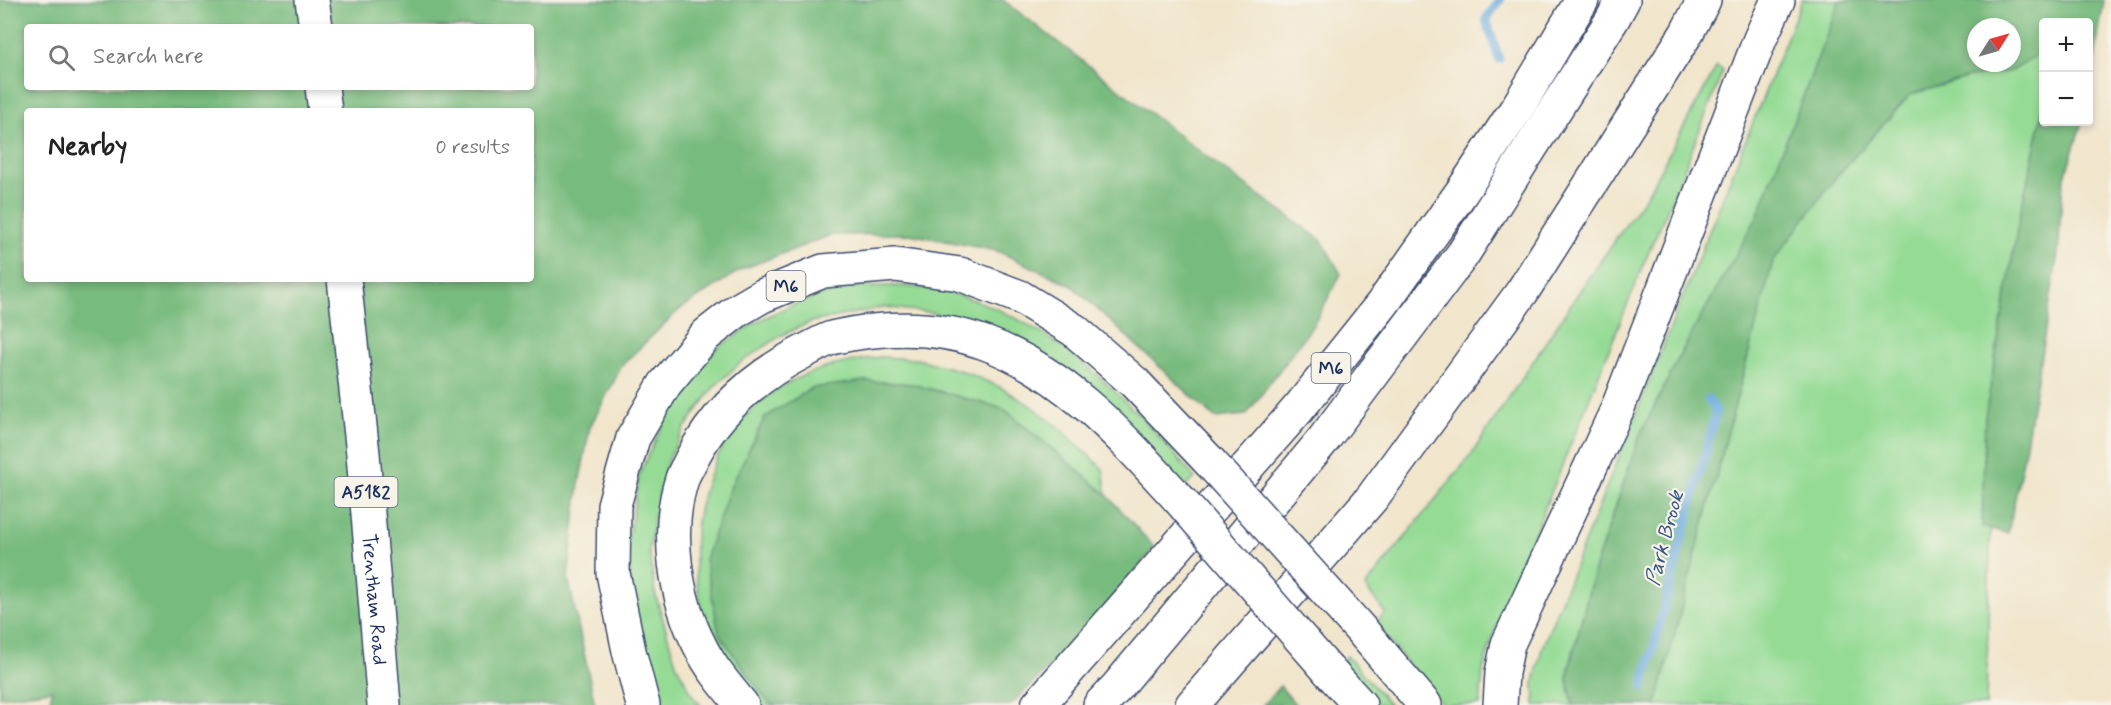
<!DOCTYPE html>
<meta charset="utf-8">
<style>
body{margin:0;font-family:Mynerve,sans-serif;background:#f6f6f6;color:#222}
.controls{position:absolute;right:18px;top:18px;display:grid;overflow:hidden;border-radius:6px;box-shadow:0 3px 9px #0003}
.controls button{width:54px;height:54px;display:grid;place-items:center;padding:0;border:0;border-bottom:2px solid #e0e0e0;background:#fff;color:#222;font:30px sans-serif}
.compass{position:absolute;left:1967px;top:18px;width:54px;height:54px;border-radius:50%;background:#fff;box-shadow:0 3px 9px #0003;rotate:53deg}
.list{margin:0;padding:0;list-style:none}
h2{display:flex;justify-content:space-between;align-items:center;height:78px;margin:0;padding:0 24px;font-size:26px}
h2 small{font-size:20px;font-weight:400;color:#767676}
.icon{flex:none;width:33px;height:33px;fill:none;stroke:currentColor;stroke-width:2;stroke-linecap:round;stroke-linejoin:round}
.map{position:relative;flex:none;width:2111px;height:705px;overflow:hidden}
.search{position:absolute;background:#fff;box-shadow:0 3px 9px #0003;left:24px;top:24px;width:510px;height:66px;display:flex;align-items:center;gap:15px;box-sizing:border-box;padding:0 21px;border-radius:6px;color:#767676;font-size:22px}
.panel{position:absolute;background:#fff;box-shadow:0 3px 9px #0003;left:24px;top:108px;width:510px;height:174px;border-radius:6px}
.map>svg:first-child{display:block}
</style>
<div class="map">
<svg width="2111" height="705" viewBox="0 0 2111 705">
<rect width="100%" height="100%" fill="#f7f3e8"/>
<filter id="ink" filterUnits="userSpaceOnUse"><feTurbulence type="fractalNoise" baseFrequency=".0167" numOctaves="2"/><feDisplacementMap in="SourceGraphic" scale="12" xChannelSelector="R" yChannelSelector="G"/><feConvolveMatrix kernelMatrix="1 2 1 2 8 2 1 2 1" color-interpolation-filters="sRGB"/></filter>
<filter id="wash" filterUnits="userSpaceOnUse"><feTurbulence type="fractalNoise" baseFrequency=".008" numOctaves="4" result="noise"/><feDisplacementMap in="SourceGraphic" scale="24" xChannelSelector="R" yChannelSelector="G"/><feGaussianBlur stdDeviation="1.35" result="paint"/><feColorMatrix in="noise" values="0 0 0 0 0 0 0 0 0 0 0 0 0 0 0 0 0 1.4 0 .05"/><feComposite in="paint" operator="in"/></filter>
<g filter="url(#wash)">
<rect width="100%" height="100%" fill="#f1e5cb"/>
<!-- green -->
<path fill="#95db95" stroke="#58857a" stroke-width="1.5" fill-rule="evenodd" d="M1802,0H2078L2044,22V122L1993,422L1986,705H1616L1683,349L1640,435L1595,567L1567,677L1573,705H1535L1534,682L1542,648ZM1976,27H2012V63H1976Z
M1717,66L1723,71L1674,195L1649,251L1493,636L1483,670L1480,705H1443L1375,624L1385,613L1365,587L1471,455L1585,283L1646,196Z
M898,286C913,287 929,288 943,291C1051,316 1126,397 1195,478L1181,490L971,321L932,313L884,307L811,322L782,335L740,363L714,387L686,426L667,462L656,508L649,551L655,593L676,664L694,698L701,705H662L633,604L626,551L640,472L665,420L689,378L716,349L758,321L790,306L821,295L856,287Z
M880,357L917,359L962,371L1000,387L1033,407L1064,432L1103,469L1107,495L1004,409L912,384L864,381L719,634L766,699L774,705H762C743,686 729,665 716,642C713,636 708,629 705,622C702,614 701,604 699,596C685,523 708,440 769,395C801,371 841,362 880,357Z
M1347,656L1390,705H1369L1337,669Z"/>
<!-- forest -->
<path fill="#78bb7e" stroke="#4a756e" stroke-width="1.5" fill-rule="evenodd" d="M0,0H1003L1219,166L1322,241L1341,274L1314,324L1246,415L1215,418L1071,285L997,251L910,234L831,235L740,270L679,310L623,364L590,427L579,484L568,577L595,705H49L52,690L0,697ZM27,27H531V87H27ZM27,111H531V279H27Z
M1840,0H2104L2089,94L2088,22H2044L2043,74L2040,53L2012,71L1969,77L1910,95L1836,177L1773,261L1656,705H1573L1567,677L1595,567L1640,435L1683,349L1757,217ZM1976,27H2012V63H1976Z
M2043,110L2044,122H2082L2063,183L2058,254L2025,450L2008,533L1982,527L1985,417L2019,219Z
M864,381L912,384L1004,409L1107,495L1155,548L1076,642L1010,705H774L766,700L719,634L705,559L730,488L765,417L812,388Z
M1280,686L1296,705H1263Z"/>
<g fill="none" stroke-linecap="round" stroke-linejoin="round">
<!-- stream -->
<path stroke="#6cabdf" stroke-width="9" d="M1499,59L1486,19L1500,0
M1643,687L1716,412L1708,399"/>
</g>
</g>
<g filter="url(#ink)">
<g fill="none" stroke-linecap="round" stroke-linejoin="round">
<!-- highway casing -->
<g stroke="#3b4a6e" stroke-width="36">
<g id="highway">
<path d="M312,0L316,27"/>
<path d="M322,87L325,111"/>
<path id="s1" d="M344,279L363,454L384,705"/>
<path d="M1362,631L1425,705"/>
<path d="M1328,670L1360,705"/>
<path d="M643,705L629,651L613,573L614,505L633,438L665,384L706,335L738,310L762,296L823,271L895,265L960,274L1020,297L1074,330L1135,383L1209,461"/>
<path d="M742,705C727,687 710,667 700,646C675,598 665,531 682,479C684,472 689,465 692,458C717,411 757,375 805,351C813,347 821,342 829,339C836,336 844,336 851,334C897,326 942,327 985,343C1065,372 1122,437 1178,498"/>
<path d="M1038,705L1299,408L1383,303L1463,190L1519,105L1582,0"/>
<path d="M1100,705L1117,687L1324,439L1463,254L1612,20L1623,0"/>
<path d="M1192,705L1372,498L1522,292L1686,34L1704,0"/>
<path d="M1500,705L1502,673L1508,644L1617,410L1760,39L1778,0"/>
</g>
</g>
<!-- highway -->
<use href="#highway" stroke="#fff" stroke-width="33"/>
<!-- highway-bridge casing -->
<g stroke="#3b4a6e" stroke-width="36" stroke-linecap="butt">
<path id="highway-bridge" d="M1209,461L1362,631
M1178,498L1328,670"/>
</g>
<!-- highway-bridge -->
<use href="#highway-bridge" stroke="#fff" stroke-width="33"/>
</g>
</g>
<g text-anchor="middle" stroke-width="4.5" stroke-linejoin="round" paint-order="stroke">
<!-- shield labels -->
<g fill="#f7f3e8" stroke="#5d6a87" stroke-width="1.5">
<rect x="766.5" y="271" width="39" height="30" rx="4.5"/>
<rect x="1311.5" y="353" width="39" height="30" rx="4.5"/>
<rect x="334.5" y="477" width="63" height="30" rx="4.5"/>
</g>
<g font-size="18" font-weight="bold" fill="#1b2f5e">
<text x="786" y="292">M6</text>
<text x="1331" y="374">M6</text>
<text x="366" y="498">A5182</text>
</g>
<!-- street labels -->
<g font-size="20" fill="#1b2f5e" stroke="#f7f3e8">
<text dy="7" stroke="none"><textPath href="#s1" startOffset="322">Trentham Road</textPath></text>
</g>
<!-- water labels -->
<g font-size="21" font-style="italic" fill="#335485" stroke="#f7f3e8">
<text transform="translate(1664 538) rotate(-75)" y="7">Park Brook</text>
</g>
</g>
</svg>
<div class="controls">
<button>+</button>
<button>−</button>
</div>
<svg class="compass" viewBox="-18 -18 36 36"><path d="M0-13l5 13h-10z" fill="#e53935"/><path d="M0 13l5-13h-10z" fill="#767676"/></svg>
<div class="search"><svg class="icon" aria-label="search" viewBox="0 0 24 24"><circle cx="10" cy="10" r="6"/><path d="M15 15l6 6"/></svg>Search here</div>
<section class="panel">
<h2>Nearby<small>0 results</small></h2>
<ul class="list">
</ul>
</section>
</div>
